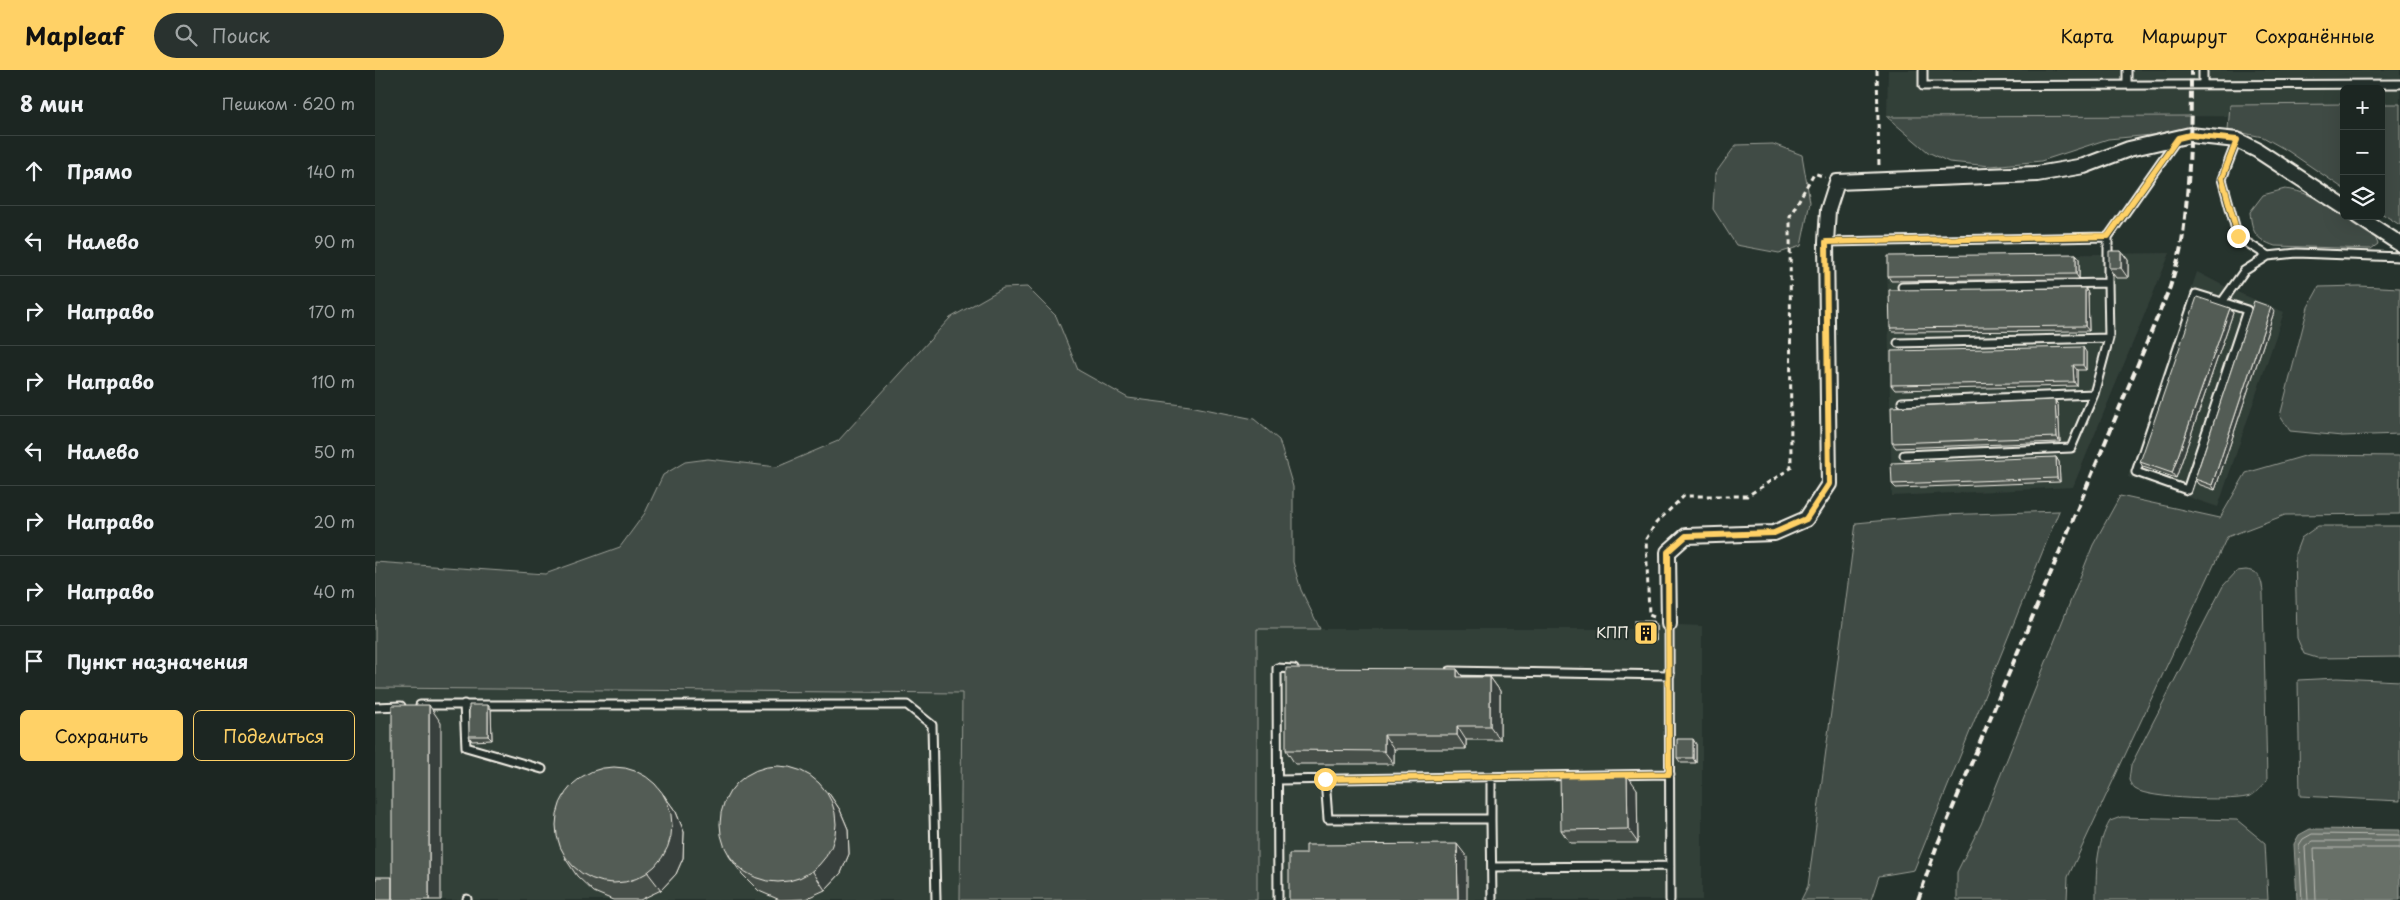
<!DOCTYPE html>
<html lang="ru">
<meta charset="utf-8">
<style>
body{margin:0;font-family:"Playpen Sans",sans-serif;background:#29322f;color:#f1f3f6}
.controls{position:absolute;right:15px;top:15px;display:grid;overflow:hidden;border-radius:8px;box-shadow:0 5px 20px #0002}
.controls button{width:45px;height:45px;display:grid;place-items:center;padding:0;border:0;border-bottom:1px solid #3a4340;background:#1c2622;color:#f1f3f6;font:25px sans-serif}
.stop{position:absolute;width:15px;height:15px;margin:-11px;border:4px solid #ffd166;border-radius:50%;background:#fff}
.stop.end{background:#ffd166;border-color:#fff;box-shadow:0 1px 5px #0008}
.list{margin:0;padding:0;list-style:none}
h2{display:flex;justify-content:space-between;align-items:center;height:65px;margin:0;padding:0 20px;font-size:21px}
h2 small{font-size:16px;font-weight:400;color:#a0a5a5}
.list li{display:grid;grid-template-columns:32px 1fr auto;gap:15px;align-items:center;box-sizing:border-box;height:70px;padding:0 20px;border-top:1px solid #3a4340}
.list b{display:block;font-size:19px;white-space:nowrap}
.list em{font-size:16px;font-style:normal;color:#a0a5a5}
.actions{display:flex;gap:10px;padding:15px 20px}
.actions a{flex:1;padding:11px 0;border:1px solid #ffd166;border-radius:8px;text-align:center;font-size:18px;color:#ffd166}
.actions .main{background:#ffd166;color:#111}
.icon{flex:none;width:28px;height:28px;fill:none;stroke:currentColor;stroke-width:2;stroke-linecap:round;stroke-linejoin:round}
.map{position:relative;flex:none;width:2025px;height:830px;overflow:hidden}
header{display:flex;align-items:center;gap:30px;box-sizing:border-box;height:70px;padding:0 25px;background:#ffd166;color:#111}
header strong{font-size:24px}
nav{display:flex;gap:28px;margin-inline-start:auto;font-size:18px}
.search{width:350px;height:45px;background:#29322f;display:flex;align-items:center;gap:12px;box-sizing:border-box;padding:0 18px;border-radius:28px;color:#a0a5a5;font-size:19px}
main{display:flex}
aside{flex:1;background:#1c2622}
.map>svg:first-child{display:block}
</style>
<header>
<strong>Mapleaf</strong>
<div class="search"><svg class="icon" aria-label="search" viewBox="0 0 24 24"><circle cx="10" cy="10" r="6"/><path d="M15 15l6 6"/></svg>Поиск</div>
<nav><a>Карта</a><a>Маршрут</a><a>Сохранённые</a></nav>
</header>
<main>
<aside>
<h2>8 мин<small>Пешком · 620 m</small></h2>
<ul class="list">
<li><svg class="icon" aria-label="ahead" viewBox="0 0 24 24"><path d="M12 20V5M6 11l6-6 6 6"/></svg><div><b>Прямо</b></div><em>140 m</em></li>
<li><svg class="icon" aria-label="left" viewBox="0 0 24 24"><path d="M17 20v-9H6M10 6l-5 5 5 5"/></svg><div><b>Налево</b></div><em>90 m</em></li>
<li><svg class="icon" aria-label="right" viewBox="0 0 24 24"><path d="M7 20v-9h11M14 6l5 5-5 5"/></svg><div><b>Направо</b></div><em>170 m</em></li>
<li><svg class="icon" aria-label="right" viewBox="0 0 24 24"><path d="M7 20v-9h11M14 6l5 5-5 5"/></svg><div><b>Направо</b></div><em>110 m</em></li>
<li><svg class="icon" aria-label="left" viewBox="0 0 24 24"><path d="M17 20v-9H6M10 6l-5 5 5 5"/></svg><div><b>Налево</b></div><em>50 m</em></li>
<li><svg class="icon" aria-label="right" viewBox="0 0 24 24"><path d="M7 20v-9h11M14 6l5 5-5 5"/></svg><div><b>Направо</b></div><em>20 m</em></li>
<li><svg class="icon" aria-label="right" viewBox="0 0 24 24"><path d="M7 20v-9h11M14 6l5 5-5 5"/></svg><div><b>Направо</b></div><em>40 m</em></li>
<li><svg class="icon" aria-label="arrive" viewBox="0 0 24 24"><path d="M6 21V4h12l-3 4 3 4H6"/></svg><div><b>Пункт назначения</b></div></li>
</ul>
<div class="actions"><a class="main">Сохранить</a><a>Поделиться</a></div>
</aside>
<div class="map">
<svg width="2025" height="830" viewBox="0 0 2025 830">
<rect width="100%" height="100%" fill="#26332d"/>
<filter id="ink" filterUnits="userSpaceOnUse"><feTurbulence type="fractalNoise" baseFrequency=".02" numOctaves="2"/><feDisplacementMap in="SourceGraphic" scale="10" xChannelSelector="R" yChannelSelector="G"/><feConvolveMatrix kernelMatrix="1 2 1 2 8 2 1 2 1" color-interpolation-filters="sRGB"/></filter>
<g filter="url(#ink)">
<!-- built -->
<path fill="#333f39" d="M1513,0H2025V46H2006V19H1969V46L1512,47Z
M1795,183L1698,417L1517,426L1512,187Z
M1822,202L1855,219L1909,242L1843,437L1753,407Z
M1259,553L1327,556V830H882V559H1258Z
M0,618L587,623L585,830H0Z"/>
<!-- green -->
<path fill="#414b45" stroke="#9a9e96" d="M1969,34V119L1913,81L1888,67L1853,60L1855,35Z
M2006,34H2025V155L2006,143Z
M1817,46L1815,59L1799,63L1733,69L1666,91L1616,96L1574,92L1553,82L1512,47Z
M1398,74L1427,85L1435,132L1426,176L1404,183L1361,175L1338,139L1340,104L1361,75Z
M1910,119C1943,122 1973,150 2000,167L2003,174L1996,179L1900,176C1880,169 1877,162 1875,142L1888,125Z
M1984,216L2025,218V364L1967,366L1915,361L1905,346L1933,237L1944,217Z
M652,217L681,246L703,300L753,328L815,336L879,349L904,370L918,417V492L926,520L945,559H882V830H585L587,623L0,618V492L170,504L245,477L270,443L288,405L310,392L333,389L402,397L463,371L575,248L628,218Z
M1933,385L2025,386V444L1910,445L1852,467L1693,807L1692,830H1582V802L1606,754L1718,475L1745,426L1845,448L1871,403Z
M1684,441L1539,800L1504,806L1496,830H1426L1433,816L1481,453L1566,445Z
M1943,456H2025V587L1942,588L1929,584L1922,568L1920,484L1926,468Z
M1871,500C1886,502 1887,511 1888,524L1892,711C1886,717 1880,726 1871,727C1854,731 1774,729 1760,719C1758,718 1755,713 1754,710L1756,695L1848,516L1862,501Z
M1962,608L2025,611V731L1925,726L1923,610Z
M1746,747L1862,750L1890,773L1893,830H1721C1721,802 1721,775 1735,751Z"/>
<!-- water -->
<path fill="#676f68" stroke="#9fa39b" d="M1935,759L2025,760V830H1922L1919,774L1924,765Z"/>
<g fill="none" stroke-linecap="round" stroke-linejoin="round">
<!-- shore -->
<path stroke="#bcbdb5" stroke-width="1" d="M1927,830L1924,775L1928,769L1937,764L2025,765
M1933,830L1930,777L1938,771H2025
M1941,830L1939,778H2025"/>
<!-- service casing -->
<g stroke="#f4f1e8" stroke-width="11">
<path id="service" d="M1548,0V16L2025,14
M1752,0V14
M1828,0V15
M1862,70L1847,109L1863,167L1893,186
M1733,167L1802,69
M1451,172L1733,167V213L1527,217
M1847,232L1821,224L1761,402L1812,420L1872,240L1847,232L1869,201L1893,186L1922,183L2025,187
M1523,273L1734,268L1733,213
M1527,332L1719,324L1734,268
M1529,385L1696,378L1719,324
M1294,554L1295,830
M1075,601L1295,605
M89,634L91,677L167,699
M45,635H532L557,655L561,830
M0,637L26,636
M950,709L953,749H1116V707
M903,710L1295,704
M1116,749L1117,830
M1117,797L1295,796
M92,829V830
M903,830L902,598L919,599"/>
</g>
<!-- minor casing -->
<g stroke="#f4f1e8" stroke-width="18">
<path id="minor" d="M1982,146L2025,174
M1294,554L1293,482L1311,466L1399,463L1431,449L1454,414L1451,172L1453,140L1462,112L1662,104L1709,96L1754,79L1815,65L1862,70L1882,80L1969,137"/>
</g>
<!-- path -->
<path stroke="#f4f1e8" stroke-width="3" stroke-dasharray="5 4" stroke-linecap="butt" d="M1502,0L1504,97
M1279,547L1274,545L1271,469L1281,453L1309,426H1372L1416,398L1415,146L1439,103L1450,107"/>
<!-- service -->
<use href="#service" stroke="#26332d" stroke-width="7"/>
<!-- minor -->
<use href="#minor" stroke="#26332d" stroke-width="14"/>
<!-- rail -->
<path stroke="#f4f1e8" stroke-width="4" stroke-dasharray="8 4" stroke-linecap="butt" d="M1543,830L1561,778L1795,217C1800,200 1806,182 1808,164C1815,110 1816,55 1816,0"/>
</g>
<!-- wall -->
<path fill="#474f49" stroke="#f4f1e8" d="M1746,181L1753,190V208H1741L1734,198Z
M1701,184L1704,189V209L1516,211L1513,206Z
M1710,218L1713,223L1714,261L1518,262L1515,258Z
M1855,238L1858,243L1801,408L1768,397L1765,392Z
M1899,242L1840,420L1823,414L1820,409Z
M1711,282V300H1702V316L1520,320L1516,315Z
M1680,330L1683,335L1685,372L1521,378L1517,373Z
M1681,387L1684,392L1685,412L1521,418L1517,414Z
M1281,556V570H1262L1259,565Z
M1082,599L1088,607H1115L1125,621V670H1091V679H1019V694H920L911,680Z
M116,639L117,670L97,671L94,666Z
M1321,674V693H1306L1302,688Z
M1262,719L1263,773H1195L1186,760Z
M453,722L465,740L473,759L474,784L466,803L450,820L430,829L405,830L384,821L367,804L354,786Z
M288,724L301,742L309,762L308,788L301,804L286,820L265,830H238L219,822L202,806L190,788Z"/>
<!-- shaded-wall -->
<path fill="#39403c" stroke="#f4f1e8" d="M1746,181L1753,190V208L1746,198Z
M1701,184L1704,189V209L1701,204Z
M1710,218L1713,223L1714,261L1710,256Z
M1896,237L1899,242L1840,420L1837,415Z
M1855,238L1858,243L1801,408L1797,403Z
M1708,277L1711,282V300L1708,295Z
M1698,295L1702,300V316L1699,312Z
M1680,330L1683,335L1685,372L1682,367Z
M1681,387L1684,392L1685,412L1682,408Z
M1278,551L1281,556V570L1278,565Z
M1082,599L1091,612L1082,607Z
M1115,607L1125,621V670L1115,656Z
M54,635L66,653V830H54Z
M113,635L116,639L117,670L113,666Z
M1082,656L1091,670V679L1082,665Z
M1009,665L1019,679V694L1009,681Z
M1318,669L1321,674V693L1318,688Z
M1252,705L1262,719L1263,773L1253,759Z
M453,722L465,740L473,759L474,784L466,803L450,820L438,802Z
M288,724L301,742L309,762L308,788L301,804L286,820L273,803Z
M1082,774L1092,787V830H1083Z"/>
<!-- building -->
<path fill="#525c55" stroke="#f4f1e8" d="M1734,181H1746V198H1734Z
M1701,184V204L1513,206V186Z
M1710,218V256L1515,258L1514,220Z
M1822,227L1855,238L1797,403L1765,392Z
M1879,231L1896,237L1837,415L1820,409Z
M1708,277V295H1698L1699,312L1516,315V281Z
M1680,330L1682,367L1517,373L1516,337Z
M1681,387L1682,408L1517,414L1516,393Z
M1259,551H1278V565H1259Z
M911,598L1082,599V607H1115V656H1082V665H1009V681L911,680Z
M17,635H54V830H17Z
M94,635H113V666H94Z
M1302,669H1318V688H1302Z
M345 754a58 58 0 1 1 116 0a58 58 0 1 1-116 0Z
M181 755a58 58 0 1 1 116 0a58 58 0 1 1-116 0Z
M1252,705L1253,759L1186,760L1185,706Z
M1082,774L1083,830H914V784H931V775Z
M1,807H17V830H1Z"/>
</g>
<g fill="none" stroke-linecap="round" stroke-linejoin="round" filter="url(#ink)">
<!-- route -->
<path stroke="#ffd166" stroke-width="6" d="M950,709L1294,704L1293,482L1311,466L1399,463L1431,449L1454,414L1451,172L1733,166L1803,68L1815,65L1862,70L1847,108L1863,166"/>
</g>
<!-- icons -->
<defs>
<g id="building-square" transform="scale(1.25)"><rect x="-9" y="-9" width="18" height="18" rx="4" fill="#ffd166" stroke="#26332d"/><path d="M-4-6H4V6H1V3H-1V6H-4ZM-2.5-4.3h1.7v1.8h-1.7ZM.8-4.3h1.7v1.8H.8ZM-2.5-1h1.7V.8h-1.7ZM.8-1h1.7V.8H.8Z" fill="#111"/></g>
</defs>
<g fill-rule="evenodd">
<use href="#building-square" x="1271" y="563"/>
</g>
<g text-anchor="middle" stroke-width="4" stroke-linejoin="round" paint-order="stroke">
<!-- poi labels -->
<g font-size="15" fill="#f4f1e8" stroke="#26332d" text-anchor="end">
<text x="1254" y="568">КПП</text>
</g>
</g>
</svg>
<div class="controls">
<button>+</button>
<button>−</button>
<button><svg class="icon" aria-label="layers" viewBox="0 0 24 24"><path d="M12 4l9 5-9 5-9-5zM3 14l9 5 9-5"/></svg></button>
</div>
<div class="stop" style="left:950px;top:709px"></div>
<div class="stop end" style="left:1863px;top:166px"></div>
</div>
</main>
